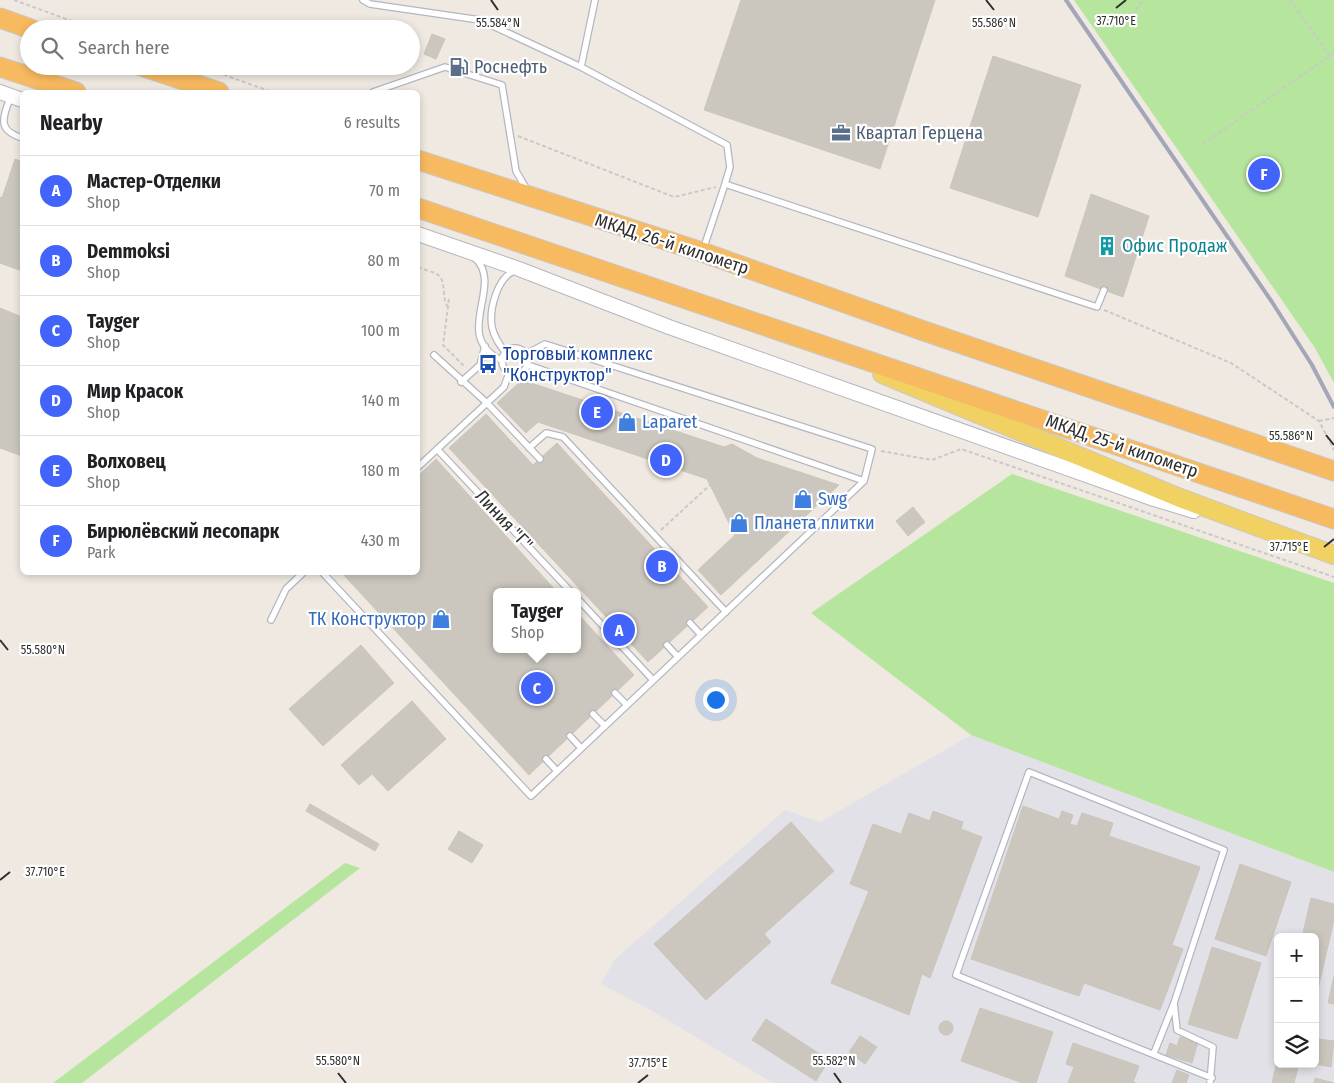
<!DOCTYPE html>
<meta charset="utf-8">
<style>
body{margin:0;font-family:"Fira Sans Condensed",sans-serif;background:#f6f6f6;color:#202124}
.controls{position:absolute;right:15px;bottom:15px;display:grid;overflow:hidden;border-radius:8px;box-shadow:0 2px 8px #0003}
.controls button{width:45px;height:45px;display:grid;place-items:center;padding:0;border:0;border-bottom:1px solid #e0e0e0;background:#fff;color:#202124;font:25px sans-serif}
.you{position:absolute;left:715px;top:699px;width:18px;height:18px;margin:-12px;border:4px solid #fff;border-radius:50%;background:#1a73e8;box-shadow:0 0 0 8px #1a73e833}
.badge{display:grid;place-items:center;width:32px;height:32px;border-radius:50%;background:#4264fb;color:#fff;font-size:16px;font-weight:700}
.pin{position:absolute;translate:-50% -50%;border:2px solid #fff;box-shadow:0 1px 5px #0006}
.popup{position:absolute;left:493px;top:588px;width:88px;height:65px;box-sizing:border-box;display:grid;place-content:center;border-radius:8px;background:#fff;filter:drop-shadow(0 1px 4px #0005);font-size:16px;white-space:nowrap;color:#757577}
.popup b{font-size:19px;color:#202124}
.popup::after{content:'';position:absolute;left:50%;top:100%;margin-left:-10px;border:10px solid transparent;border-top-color:#fff}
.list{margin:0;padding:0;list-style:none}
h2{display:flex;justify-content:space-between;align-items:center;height:65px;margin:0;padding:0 20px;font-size:21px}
h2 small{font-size:16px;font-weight:400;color:#757577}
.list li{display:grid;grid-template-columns:32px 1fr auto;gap:15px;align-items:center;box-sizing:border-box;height:70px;padding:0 20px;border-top:1px solid #e0e0e0}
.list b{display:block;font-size:19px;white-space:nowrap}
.list p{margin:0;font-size:16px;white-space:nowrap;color:#757577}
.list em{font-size:16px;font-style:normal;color:#757577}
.icon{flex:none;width:28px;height:28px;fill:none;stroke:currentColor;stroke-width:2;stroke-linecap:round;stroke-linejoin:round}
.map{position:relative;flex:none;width:1334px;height:1083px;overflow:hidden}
.search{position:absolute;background:#fff;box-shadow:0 2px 8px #0003;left:20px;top:20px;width:400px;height:55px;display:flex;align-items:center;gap:12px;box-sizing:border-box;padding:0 18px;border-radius:28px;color:#757577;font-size:19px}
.panel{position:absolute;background:#fff;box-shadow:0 2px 8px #0003;left:20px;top:90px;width:400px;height:485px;border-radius:8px}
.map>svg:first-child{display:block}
</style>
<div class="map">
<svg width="1334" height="1083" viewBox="0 0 1334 1083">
<rect width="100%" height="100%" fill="#efe9e1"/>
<!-- industrial -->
<path fill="#e3e1e8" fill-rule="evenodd" d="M971,735L1334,872V1083H773L647,1008L601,984L614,960L785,810L820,822ZM1278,937H1315V1064H1278Z"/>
<!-- green -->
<path fill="#b6e59e" d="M1074,0H1334V383L1315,348Z
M1012,474L1334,583V872L971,735L811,613Z
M345,863L360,868L82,1083H53Z"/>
<!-- building -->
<path fill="#cbc7bf" stroke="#cbc5ba" d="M741,0H935L880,169L704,110Z
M432,34L445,39L436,59L424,54Z
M993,56L1081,85L1038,217L950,188Z
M15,159L22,162V271L0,263V197L2,198Z
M1091,194L1149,216L1123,297L1065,276Z
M0,308L22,317V456L0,448Z
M522,380L724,447L732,444L757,458L839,485L721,595L698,570L735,535L707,479L538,422L526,433L497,403Z
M486,414L533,465L557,443L708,607L648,662L449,448Z
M436,459L557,592H497V649H577V613L634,675L529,775L341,572H418V476Z
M913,507L925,522L908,536L896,521Z
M361,645L394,683L323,746L289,709Z
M412,701L446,739L388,791L372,774L359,785L341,765Z
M310,804L379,844L375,851L306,811Z
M1023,806L1059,819L1062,811L1073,815L1070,824L1077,826L1082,813L1113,823L1109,836L1200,867L1172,945L1183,949L1160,1010L1084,983L1079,996L971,959Z
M933,811L963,822L961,829L982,837L930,978L922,974L909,1015L831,983L869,891L850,884L873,824L901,834L909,813L930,821Z
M791,822L834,871L764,934L771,942L706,1000L654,944Z
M459,831L483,845L472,863L448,849Z
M1240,864L1291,882L1266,956L1215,939Z
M1311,898L1334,904V920L1315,1002V937H1302Z
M1212,947L1261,963L1237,1039L1188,1024Z
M1334,976V1004L1328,1003Z
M980,1008L1053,1032L1036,1083H1023L961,1061Z
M766,1019L829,1060L816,1081L752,1040Z
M939 1028a7 7 0 1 1 14 0a7 7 0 1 1-14 0Z
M860,1036L877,1047L865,1064L849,1052Z
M1180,1037L1198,1042L1192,1063L1166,1055L1170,1043L1177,1046Z
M1319,1039L1334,1041L1331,1067L1315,1064Z
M1073,1043L1139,1066L1133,1082L1136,1083H1068L1074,1067L1066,1064Z
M1278,1057V1064H1299L1294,1083H1272Z
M1177,1070L1189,1075L1186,1083H1172Z
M1315,1078L1334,1083H1314Z"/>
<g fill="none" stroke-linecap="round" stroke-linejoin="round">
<!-- service casing -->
<g stroke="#b4b7c1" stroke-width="8">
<path id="service" d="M363,0L370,4L480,20L581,67
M595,0L581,67L727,145L730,167L725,184
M373,92L445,67L502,85L516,171L527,190
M9,101C1,121 0,131 22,138
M703,250L725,184L1097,307L1104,290
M475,258C505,286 451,335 501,360
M502 361a13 13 0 1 1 26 0a13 13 0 1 1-26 0Z
M505,352C499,344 494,337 492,327C489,310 497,278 514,271
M434,355L487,403L540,459
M528,365L864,481
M461,382L480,365L485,346
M529,448L546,433L563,437L726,612
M437,449L571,592
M418,467L504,387L509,373
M322,572L531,796L864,481L872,449L545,344L526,354
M577,598L653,680
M271,620L286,589L304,572
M690,623L701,635
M667,645L678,657
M615,693L627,705
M593,714L605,726
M570,736L581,748
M546,759L557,771
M1174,1003L1177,1030L1213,1047L1210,1083
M1154,1053L1174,1003L1224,850L1029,772L956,975L1212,1078"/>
</g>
<!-- tertiary casing -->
<g stroke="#b4b7c1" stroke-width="16">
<path id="tertiary" d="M0,92L22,100
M418,234L519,269L669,327L1151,498L1194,511"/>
</g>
<!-- primary casing -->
<g stroke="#c9c9c9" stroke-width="20">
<path id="primary" d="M882,374L1180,498L1334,555"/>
</g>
<!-- trunk casing -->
<g stroke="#c9c9c9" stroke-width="21">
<path id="trunk" d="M0,18L31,29
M141,66L219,92
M0,67L76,92
M418,160L702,252L924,331L1334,471
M418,208L1334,519"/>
</g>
<!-- path -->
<path stroke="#c9c9c9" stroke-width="2" stroke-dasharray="4 2.5" stroke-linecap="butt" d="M14,0L94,29
M1290,0L1330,56
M1132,15L1143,0
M199,66L272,92
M518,136L674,197L716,187
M1203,144L1334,53
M418,267C423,270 433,271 438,275C447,282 441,298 448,307
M449,299L443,345L465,367
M1104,310L1231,363L1319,421L1334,450
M592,404L595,396
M1319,421L1334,418
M881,451L932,460L961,449L1334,577
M661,530L710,485"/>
<!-- service -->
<use href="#service" stroke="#fff" stroke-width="5.5"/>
<!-- tertiary -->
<use href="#tertiary" stroke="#fff" stroke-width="14"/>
<!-- primary -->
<use href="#primary" stroke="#f2d163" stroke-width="18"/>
<!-- trunk -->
<use href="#trunk" stroke="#f8ba60" stroke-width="19"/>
<!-- rail -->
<path stroke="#a3a6b8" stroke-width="4" d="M1066,0L1272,302L1312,365L1334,407"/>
</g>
<!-- ticks -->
<path fill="none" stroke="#2e2e2e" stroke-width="2" d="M491,0L498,10M986,0L994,10M1116,8L1126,0M1326,435L1334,445M1324,547L1334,539M0,640L8,650M0,880L10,872M338,1073L346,1083M834,1073L841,1083M638,1083L648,1075"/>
<!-- icons -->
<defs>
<g id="fuel-bare" transform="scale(1.5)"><path d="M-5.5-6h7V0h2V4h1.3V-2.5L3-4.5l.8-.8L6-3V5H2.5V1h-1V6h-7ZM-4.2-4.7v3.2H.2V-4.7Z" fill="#5c6f8a" stroke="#fff" stroke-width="2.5" paint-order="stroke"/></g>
<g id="office-bare" transform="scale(1.5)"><path d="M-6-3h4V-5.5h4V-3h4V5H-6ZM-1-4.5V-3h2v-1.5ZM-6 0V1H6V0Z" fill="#5c6f8a" stroke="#fff" stroke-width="2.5" paint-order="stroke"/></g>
<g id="building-bare" transform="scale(1.5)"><path d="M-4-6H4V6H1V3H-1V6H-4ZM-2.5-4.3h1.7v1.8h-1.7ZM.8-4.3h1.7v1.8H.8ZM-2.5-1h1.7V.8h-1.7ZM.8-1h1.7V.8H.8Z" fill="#0f9aa8" stroke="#fff" stroke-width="2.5" paint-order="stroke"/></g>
<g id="bus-bare" transform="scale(1.5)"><path d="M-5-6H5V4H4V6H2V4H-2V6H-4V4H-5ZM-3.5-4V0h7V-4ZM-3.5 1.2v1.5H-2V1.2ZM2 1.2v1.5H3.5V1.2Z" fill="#1a4fb4" stroke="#fff" stroke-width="2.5" paint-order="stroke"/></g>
<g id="shop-bare" transform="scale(1.5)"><path d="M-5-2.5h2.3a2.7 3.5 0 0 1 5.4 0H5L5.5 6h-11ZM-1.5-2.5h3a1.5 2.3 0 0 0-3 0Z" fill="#3f7fe0" stroke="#fff" stroke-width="2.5" paint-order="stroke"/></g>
</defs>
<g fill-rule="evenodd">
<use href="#fuel-bare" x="459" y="67"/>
<use href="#office-bare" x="841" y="133"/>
<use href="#building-bare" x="1107" y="246"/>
<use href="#bus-bare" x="488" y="364"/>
<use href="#shop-bare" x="627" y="422"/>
<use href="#shop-bare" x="803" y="499"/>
<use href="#shop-bare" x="739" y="523"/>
<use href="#shop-bare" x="441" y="619"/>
</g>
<g text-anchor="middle" stroke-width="4.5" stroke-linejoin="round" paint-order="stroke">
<!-- service labels -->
<g font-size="18" fill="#4e5e75" stroke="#fff" text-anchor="start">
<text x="474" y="73">Роснефть</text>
<text x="856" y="139">Квартал Герцена</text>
</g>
<!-- street labels -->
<g font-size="18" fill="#2e2e2e" stroke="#fff">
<text transform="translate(672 244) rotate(18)" y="6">МКАД, 26-й километр</text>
<text transform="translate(1122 446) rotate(19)" y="6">МКАД, 25-й километр</text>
<text transform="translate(504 520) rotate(47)" y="6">Линия "Г"</text>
</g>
<!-- culture labels -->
<g font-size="18" fill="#0d838f" stroke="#fff" text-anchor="start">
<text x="1122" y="252">Офис Продаж</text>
</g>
<!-- transit labels -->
<g font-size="18" fill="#164399" stroke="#fff" text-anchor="start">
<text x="503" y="360">Торговый комплекс<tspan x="503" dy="21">"Конструктор"</tspan></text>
</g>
<!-- shop labels -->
<g font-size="18" fill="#366cbe" stroke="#fff" text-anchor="start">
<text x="642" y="428">Laparet</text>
<text x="818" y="505">Swg</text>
<text x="754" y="529">Планета плитки</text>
<text x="426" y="625" text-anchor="end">ТК Конструктор</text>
</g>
</g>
<g font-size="12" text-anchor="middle" fill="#2e2e2e" stroke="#fff" stroke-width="4.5" stroke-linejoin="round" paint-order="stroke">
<text x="1116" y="25">37.710°E</text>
<text x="498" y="27">55.584°N</text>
<text x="994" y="27">55.586°N</text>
<text x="1291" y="440">55.586°N</text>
<text x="1289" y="551">37.715°E</text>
<text x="43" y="654">55.580°N</text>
<text x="45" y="876">37.710°E</text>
<text x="338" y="1065">55.580°N</text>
<text x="834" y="1065">55.582°N</text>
<text x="648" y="1067">37.715°E</text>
</g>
</svg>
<div class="controls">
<button>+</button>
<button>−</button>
<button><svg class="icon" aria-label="layers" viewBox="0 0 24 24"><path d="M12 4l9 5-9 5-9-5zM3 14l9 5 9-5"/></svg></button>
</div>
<div class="you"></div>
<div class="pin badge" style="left:619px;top:630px">A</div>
<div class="pin badge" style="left:662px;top:566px">B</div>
<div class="pin badge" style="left:537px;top:688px">C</div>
<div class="popup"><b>Tayger</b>Shop</div>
<div class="pin badge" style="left:666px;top:460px">D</div>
<div class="pin badge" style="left:597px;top:412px">E</div>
<div class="pin badge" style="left:1264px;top:174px">F</div>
<div class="search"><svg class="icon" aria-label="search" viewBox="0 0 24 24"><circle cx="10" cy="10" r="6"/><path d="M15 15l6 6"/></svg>Search here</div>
<section class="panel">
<h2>Nearby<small>6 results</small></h2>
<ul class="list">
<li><span class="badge">A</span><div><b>Мастер-Отделки</b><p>Shop</p></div><em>70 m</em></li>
<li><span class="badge">B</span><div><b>Demmoksi</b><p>Shop</p></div><em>80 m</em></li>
<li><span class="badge">C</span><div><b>Tayger</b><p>Shop</p></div><em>100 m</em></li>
<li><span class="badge">D</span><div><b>Мир Красок</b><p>Shop</p></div><em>140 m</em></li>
<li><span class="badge">E</span><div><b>Волховец</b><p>Shop</p></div><em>180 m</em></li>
<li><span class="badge">F</span><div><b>Бирюлёвский лесопарк</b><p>Park</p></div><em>430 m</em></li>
</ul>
</section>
</div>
